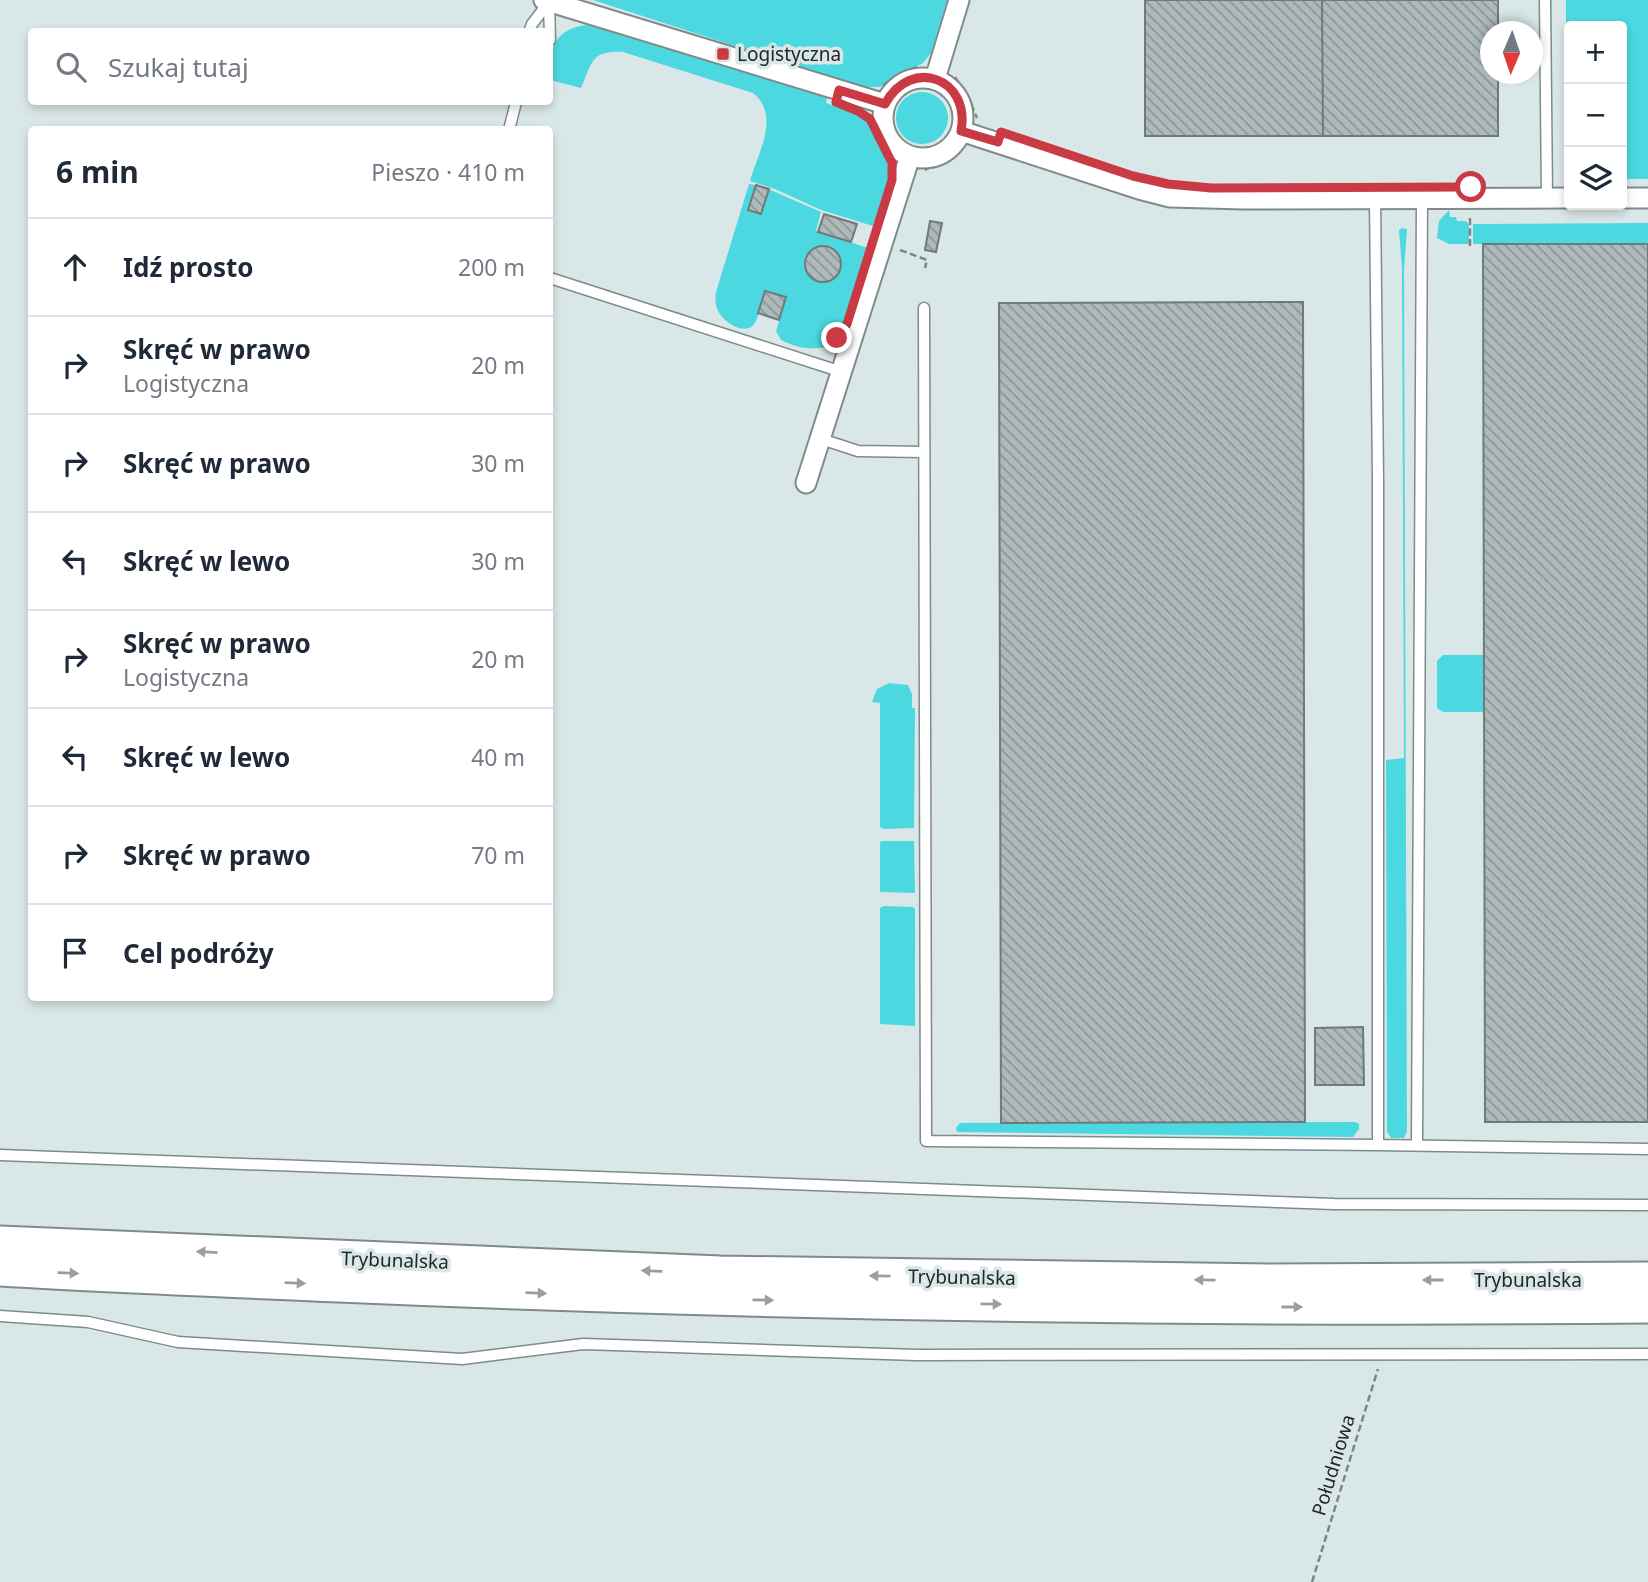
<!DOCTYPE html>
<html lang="pl">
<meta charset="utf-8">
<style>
body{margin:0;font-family:"Noto Sans",sans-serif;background:#f6f6f7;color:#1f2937}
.controls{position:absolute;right:21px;top:21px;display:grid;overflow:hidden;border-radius:7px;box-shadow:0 4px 10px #0003}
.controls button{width:63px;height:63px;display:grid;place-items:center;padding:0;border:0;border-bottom:2px solid #e0e1e3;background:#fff;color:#1f2937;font:35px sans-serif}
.compass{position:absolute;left:1480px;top:21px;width:63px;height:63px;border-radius:50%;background:#fff;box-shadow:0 4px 10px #0003;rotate:182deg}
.stop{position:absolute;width:21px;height:21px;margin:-16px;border:5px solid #ca3a45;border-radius:50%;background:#fff}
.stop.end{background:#ca3a45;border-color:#fff;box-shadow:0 2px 7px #0008}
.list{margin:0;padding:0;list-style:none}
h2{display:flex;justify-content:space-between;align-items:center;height:91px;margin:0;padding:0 28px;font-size:30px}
h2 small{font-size:23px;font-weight:400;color:#747a83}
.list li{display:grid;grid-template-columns:46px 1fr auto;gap:21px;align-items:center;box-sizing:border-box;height:98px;padding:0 28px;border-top:2px solid #e0e1e3}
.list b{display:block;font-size:26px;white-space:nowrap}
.list p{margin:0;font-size:23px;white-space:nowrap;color:#747a83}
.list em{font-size:23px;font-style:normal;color:#747a83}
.icon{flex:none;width:38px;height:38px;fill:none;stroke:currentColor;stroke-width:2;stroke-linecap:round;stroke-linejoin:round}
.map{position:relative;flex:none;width:1648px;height:1582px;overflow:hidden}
.search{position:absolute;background:#fff;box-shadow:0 4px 10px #0003;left:28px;top:28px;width:525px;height:77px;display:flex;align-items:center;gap:18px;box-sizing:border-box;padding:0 24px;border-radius:7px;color:#747a83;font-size:26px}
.panel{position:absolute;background:#fff;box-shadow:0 4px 10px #0003;left:28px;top:126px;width:525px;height:875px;border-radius:7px}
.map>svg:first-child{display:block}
</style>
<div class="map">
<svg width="1648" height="1582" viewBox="0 0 1648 1582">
<defs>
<pattern id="building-back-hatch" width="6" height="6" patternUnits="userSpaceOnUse" patternTransform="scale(1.75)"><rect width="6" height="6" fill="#adb9ba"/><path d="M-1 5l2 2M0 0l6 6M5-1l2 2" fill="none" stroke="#8c9697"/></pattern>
</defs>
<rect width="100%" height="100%" fill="#dae7e8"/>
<!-- grass -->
<path fill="#4bd8e0" d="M593,0H947L931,53L923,63L880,87H861Z
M1566,0H1648V179H1622V26H1569V179H1566Z
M587,25L827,97L826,103C838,107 853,109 863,117C872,125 890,164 890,177L873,226L821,210L775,189L750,181C758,153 781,115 753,93L623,52C590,50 592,64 581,88L550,80C549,50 553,29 587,25Z
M896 118a26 26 0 1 1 52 0a26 26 0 1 1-52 0Z
M749,184L756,185L748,211L761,214L769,189L773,191L821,212L816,231L868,248L844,324L833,338L836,343C818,352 799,349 781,340L776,331L786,298L765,291C762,301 760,316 754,324C746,336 725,323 720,314C715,307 715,300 716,292Z
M1449,210L1450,217H1456L1457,221H1466L1469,225V244H1449L1437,238L1439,221Z
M1648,223V244H1473V224Z
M1402,228L1407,229L1404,270L1407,1131L1404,1138H1391L1387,1132L1386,760L1404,758L1402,269L1399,230Z
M1443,655H1484V712H1443L1437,708V661Z
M889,683L908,685L912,694V708H915L914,828L883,829L880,827V703L872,702L877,689Z
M882,841H914L915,893L880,892V842Z
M884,906L913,907L915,909V1026L880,1024V908Z
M1355,1122L1359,1124V1129L1353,1137L957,1132L956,1128L960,1123Z"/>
<!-- building -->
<path fill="url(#building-back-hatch)" stroke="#6f7a7b" stroke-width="2" d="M1145,0H1322L1323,136H1145Z
M1322,0H1498V32H1490V74H1498V136H1323Z
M756,185L769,189L761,214L748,210Z
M824,214L857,224L851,242L818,232Z
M930,221L942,223L936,252L925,250Z
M1483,244H1648V1122H1485Z
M805 264a18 18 0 1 1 36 0a18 18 0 1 1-36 0Z
M765,291L786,297L779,320L758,313Z
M1303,302L1305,1122L1001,1123L999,303Z
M1363,1027L1364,1085H1315V1028Z"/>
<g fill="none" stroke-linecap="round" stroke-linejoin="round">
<!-- lane casing -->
<g stroke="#7e8a8b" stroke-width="13">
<path id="lane" d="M1545,0L1547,198
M549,2L550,40
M529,32L532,24L549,2
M509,130L516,102
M550,278L842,372
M924,308L926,1141L1378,1145V479L1375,199
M821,439L858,451L923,452
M1378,1145L1648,1149
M1417,1145L1422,199
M0,1155L1334,1204L1648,1205
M0,1316L88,1322L178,1342L462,1359L583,1344L917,1355L1648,1354"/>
</g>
<!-- street casing -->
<g stroke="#7e8a8b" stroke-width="23">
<path id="street" d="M544,0L885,104
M883 118a40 40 0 1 1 80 0a40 40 0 1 1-80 0Z
M935,79L959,0
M961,131L1139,189L1170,197L1244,199L1569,198
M1622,198H1648
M806,483L910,156"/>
</g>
<!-- highway casing -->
<g stroke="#7e8a8b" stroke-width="37">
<path id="highway" d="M0,1243L720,1273L1268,1281L1648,1279
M0,1269C113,1276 226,1280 339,1285C775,1304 1212,1310 1648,1306"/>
</g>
<!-- path -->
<path stroke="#7d8686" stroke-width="2.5" stroke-dasharray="7 3.5" stroke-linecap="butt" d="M955,77L970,101L977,118
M883,85L902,73L920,66
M869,119L890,160
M925,170L962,150
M1470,246V215
M900,250L927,260L925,268
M1312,1582L1378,1369"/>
<!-- lane -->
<use href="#lane" stroke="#fff" stroke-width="10"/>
<!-- street -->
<use href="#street" stroke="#fff" stroke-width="19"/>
<!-- highway -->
<use href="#highway" stroke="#fff" stroke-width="33"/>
</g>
<!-- one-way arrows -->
<defs><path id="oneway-solid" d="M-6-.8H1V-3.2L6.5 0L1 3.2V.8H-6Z" transform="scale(1.75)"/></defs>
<g fill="#9c9e9e">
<use href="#oneway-solid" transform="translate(207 1252) rotate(-177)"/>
<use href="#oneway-solid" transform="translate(652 1271) rotate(-178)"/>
<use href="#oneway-solid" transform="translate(68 1273) rotate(2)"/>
<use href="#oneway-solid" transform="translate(880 1276) rotate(-179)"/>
<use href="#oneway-solid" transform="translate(1205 1280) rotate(-179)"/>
<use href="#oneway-solid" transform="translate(1433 1280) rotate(180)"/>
<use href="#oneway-solid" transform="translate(295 1283) rotate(2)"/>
<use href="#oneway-solid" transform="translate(536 1293) rotate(2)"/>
<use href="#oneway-solid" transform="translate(763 1300) rotate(1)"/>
<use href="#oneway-solid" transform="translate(991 1304) rotate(1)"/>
<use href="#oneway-solid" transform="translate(1292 1307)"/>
</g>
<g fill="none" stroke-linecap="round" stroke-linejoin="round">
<!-- route -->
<path stroke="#ca3a45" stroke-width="9" d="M837,338L847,324L892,180V163L870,119L858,111L836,102L839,90L885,104C911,56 971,78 961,131L998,142L1001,132L1133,176L1168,184L1211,188L1471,187"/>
</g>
<!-- markers -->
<rect fill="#ca3a45" stroke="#dae7e8" stroke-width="2.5" x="716" y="47" width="14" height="14" rx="3.5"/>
<g text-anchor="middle" stroke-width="7" stroke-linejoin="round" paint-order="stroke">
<!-- poi labels -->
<g font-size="19" fill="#222727" stroke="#dae7e8" text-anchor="start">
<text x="737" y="61">Logistyczna</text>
</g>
<!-- street labels -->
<g font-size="19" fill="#222727" stroke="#dae7e8">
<text transform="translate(395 1260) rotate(2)" y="7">Trybunalska</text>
<text transform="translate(962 1277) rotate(1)" y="7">Trybunalska</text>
<text x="1528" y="1287">Trybunalska</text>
<text transform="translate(1333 1465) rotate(-73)" y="7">Południowa</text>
</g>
</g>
</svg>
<div class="controls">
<button>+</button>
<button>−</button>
<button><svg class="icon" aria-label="layers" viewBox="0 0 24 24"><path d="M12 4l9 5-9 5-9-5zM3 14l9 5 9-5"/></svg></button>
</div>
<svg class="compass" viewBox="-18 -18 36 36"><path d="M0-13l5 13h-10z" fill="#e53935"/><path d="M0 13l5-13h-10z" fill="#747a83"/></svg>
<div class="stop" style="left:1471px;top:187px"></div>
<div class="stop end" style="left:837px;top:338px"></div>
<div class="search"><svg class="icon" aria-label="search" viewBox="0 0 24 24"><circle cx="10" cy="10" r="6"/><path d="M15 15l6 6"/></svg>Szukaj tutaj</div>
<section class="panel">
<h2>6 min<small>Pieszo · 410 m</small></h2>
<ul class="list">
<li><svg class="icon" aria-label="ahead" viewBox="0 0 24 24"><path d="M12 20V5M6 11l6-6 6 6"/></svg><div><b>Idź prosto</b></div><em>200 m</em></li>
<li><svg class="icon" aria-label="right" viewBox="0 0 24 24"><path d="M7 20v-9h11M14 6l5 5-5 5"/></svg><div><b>Skręć w prawo</b><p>Logistyczna</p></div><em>20 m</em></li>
<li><svg class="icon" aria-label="right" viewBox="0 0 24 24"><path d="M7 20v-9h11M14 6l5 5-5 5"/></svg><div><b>Skręć w prawo</b></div><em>30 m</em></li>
<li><svg class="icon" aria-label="left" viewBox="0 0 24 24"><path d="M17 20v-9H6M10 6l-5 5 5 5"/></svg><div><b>Skręć w lewo</b></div><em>30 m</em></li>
<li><svg class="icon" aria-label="right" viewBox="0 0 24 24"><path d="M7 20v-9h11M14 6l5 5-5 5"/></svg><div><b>Skręć w prawo</b><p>Logistyczna</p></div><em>20 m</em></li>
<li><svg class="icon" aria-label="left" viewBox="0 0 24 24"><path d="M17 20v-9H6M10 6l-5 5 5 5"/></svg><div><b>Skręć w lewo</b></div><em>40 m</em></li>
<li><svg class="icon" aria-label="right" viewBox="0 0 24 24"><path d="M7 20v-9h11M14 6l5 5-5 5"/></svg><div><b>Skręć w prawo</b></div><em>70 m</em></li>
<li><svg class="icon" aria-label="arrive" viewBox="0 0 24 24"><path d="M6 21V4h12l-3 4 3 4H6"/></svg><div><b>Cel podróży</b></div></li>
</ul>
</section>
</div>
